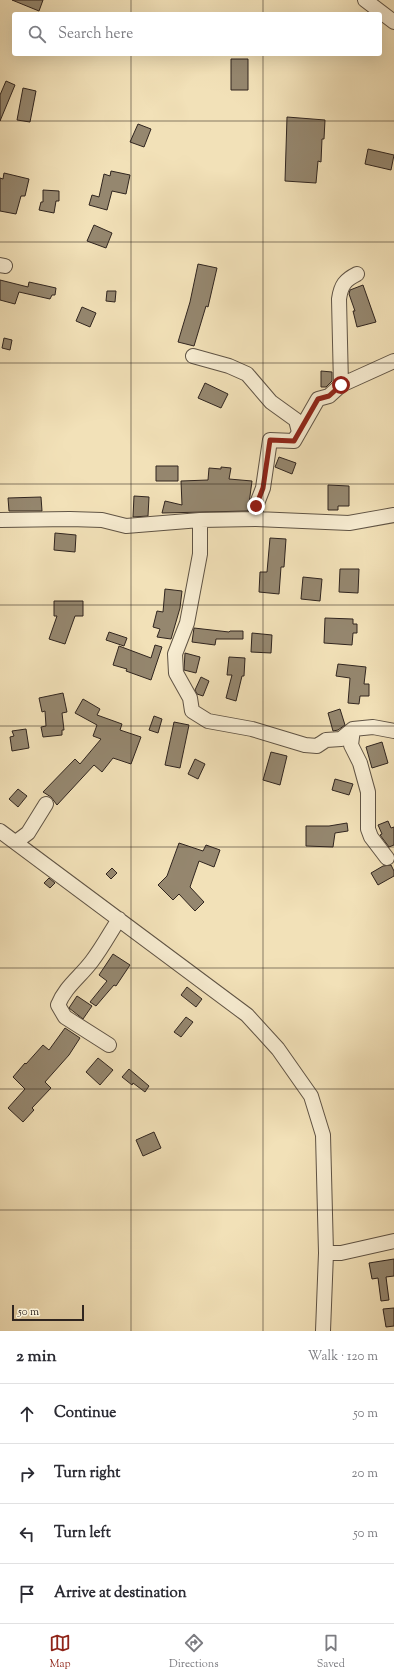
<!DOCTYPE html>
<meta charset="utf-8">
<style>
body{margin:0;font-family:"Sorts Mill Goudy",serif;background:#f2f2f3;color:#2b2b33}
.scale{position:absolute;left:12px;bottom:10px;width:72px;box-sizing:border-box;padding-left:4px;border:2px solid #30251f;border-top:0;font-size:11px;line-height:14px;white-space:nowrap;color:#30251f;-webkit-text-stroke:3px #f7ecd1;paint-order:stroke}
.stop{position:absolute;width:12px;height:12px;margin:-9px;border:3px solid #8f2418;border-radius:50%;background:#fff}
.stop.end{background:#8f2418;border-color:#fff;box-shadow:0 1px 4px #0008}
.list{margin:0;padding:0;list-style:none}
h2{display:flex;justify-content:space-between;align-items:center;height:52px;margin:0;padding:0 16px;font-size:17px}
h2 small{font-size:13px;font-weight:400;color:#7c7c81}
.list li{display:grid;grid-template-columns:26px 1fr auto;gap:12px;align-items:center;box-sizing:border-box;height:60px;padding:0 16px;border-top:1px solid #e1e1e2}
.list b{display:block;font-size:15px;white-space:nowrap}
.list em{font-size:13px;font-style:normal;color:#7c7c81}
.icon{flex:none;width:22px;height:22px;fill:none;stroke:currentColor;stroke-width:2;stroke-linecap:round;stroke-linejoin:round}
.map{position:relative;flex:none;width:394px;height:1331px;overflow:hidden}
.search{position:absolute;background:#fff;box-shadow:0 4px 16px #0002;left:12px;right:12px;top:12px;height:44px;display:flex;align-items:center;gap:10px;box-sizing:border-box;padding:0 14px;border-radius:4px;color:#7c7c81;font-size:15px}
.sheet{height:292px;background:#fff}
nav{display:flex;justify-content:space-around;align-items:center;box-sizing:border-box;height:56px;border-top:1px solid #e1e1e2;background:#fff;font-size:11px;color:#7c7c81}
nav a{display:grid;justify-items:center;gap:2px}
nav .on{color:#8f2418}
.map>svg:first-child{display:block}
</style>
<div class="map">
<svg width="394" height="1331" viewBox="0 0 394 1331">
<rect width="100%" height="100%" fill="#f2e1b8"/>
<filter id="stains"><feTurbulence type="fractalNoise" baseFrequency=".005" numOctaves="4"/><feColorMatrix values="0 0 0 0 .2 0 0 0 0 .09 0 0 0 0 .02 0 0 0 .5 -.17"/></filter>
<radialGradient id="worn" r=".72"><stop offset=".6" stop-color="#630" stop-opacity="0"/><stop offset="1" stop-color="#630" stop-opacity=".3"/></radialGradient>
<!-- building -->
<path fill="#95876f" stroke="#30251f" d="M12,0H43L39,11Z
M231,59H248V90H231Z
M6,81L15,85L0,121V95Z
M23,88L36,91L30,122L17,120Z
M287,117L325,120L324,139H322L321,162L318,161L316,183L285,181Z
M138,124L151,129L144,147L130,142Z
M368,149L394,155L391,170L365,164Z
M111,171L130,175L126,194L112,191L107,210L89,205L92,195L99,197L104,174L110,176Z
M4,173L29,179L25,196H21L16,214L0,211V178L3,179Z
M43,190L59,191V201H56L54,213L39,210L41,202H43Z
M94,225L112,233L106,248L87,241Z
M198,264L217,268L208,307L206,306L194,346L178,342L190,302Z
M0,280L28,287L29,282L56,288L55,295H52L50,299L19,292L15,304L0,300Z
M363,285L376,322L357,327L353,311H355L349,294L350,290Z
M107,291H116L115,302L106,301Z
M82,307L96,313L90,327L76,321Z
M4,338L12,340L10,350L2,348Z
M321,371L332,372V381L326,387H321Z
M205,383L228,394L221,408L198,398Z
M279,457L296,463L292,474L275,467Z
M156,466H178V481H156Z
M221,467L231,468L229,479L252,481L248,511L162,513L165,501L182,505L181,481L208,480L209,468L221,469Z
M328,485L349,486V506H338V510H328Z
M134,496L149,497L148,516L133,517Z
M41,497L42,511H9L8,498Z
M55,533L76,535L75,552L54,550Z
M270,538L286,539L284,567H281L279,594L259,592L260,572H267Z
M340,569H359L358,593L339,592Z
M303,577L322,579L320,601L301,599Z
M165,589L182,591L180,608L171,639L157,637L160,629L153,627L157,611L163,612Z
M54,601H83V616H75L65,644L49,639L57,616H54Z
M325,618L353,619V624H357V633H353L352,645L324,643Z
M194,628L229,632L230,631H243V639H216L215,645L192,642Z
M109,632L127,638L124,646L106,640Z
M252,633L272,635L271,653L251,652Z
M155,645L162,647L151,680L126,671L127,669L113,665L119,646L151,658Z
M185,653L200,657L196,673L184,670Z
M229,657L245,658L244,676H242L236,701L226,698L232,675H227Z
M338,664L366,667L364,684H369V696H360L359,704L348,703L350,678L336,676Z
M201,677L209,681L203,696L197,694L195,690Z
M63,693L67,712L62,713L64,730H62V735L43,737L41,727L46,726L45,711L42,712L39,698Z
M83,699L100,709L97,715L122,724L120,730L141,737L131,764L113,758L102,772L94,765L57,805L51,797L43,792L75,759L80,764L101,739L93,736L97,725L75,713Z
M340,709L345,725L338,730L333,731L328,713Z
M154,716L162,719L158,733L149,730Z
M174,722L189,725L180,768L165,765Z
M26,729L29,748L12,751L10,737L14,736L12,731Z
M382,742L388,763L372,768L366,747Z
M271,752L287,756L280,785L263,780Z
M195,759L205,764L198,779L188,774Z
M335,779L353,784L349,795L332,790Z
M18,789L27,796L18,807L9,799Z
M388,821L391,828L394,827V845L389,847L380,835L382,834L378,825Z
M347,823L348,831L335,833L333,847L306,846V826H329Z
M179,843L203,851L206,845L220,850L214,867L199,861L190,887L204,902L195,911L179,894L173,900L158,885L167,876Z
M391,865L394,871V876L378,885L371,873L383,866Z
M112,868L117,873L111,879L106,874Z
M49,878L55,883L50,888L44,883Z
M113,954L130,965L116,986L114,985L96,1006L90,1002L107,981L99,975Z
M187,987L202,999L196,1007L181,995Z
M77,996L92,1006L83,1019L69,1008Z
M186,1017L193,1022L181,1037L174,1032Z
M65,1028L80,1038L69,1055L45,1082L51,1088L32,1108L34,1110L23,1122L8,1108L25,1089L13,1077L25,1063L26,1064L43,1045L49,1050Z
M98,1058L113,1070L100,1085L86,1072Z
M129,1069L149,1086L145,1092L133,1083L132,1085L122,1077Z
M154,1132L161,1148L143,1156L136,1140Z
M394,1259V1276L386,1277L389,1300L381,1301L378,1278L372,1279L369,1263Z
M394,1308V1326L386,1327L383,1309Z"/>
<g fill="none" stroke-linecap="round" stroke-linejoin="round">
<!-- minor casing -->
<g stroke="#605445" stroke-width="16">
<path id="minor" d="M365,0L394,22
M0,265L5,266
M193,356L229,366L247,374L271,402L296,420L299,432
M341,385L339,299C341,285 345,280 357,274
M256,519V506L263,488L270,440L294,441L318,399L329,396L341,385L394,361
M0,520L70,519L102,520L126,526L200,520L256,519L349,523L394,515
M200,520V554L187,623L175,654L176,673L190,698L192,711L208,721L252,729L305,745L317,746L326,740L341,739L353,729L373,727L394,731
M353,729L351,745L360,763L368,792V829L371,837L387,858
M0,831L247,1015L278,1049L311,1096L323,1135L326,1253L323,1331
M16,842L28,833L46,804
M109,1045L65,1017L58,1005C65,987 80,977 92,961C102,948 110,933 119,919
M326,1253H341L394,1241"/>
</g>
<!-- minor -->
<use href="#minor" stroke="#f7ecd1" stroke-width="14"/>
</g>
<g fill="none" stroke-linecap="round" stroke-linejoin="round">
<!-- route -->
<path stroke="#8f2418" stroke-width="5" d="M256,506L263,488L270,440L294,441L318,399L329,396L341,385"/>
</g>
<!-- grid -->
<path fill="none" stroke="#30251f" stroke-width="1" stroke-opacity="0.55" d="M131,0V14M263,0V14M131,54V1331M263,54V1331M0,121H394M0,242H394M0,363H394M0,484H394M0,605H394M0,726H394M0,847H394M0,968H394M0,1089H394M0,1210H394"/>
<rect width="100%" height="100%" filter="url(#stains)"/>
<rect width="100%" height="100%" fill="url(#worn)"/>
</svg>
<div class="scale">50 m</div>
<div class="stop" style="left:341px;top:385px"></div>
<div class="stop end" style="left:256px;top:506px"></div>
<div class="search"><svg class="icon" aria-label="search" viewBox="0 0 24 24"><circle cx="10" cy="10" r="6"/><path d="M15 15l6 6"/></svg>Search here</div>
</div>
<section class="sheet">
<h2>2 min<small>Walk · 120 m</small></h2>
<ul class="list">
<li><svg class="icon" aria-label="ahead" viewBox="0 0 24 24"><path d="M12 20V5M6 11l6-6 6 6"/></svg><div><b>Continue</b></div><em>50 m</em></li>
<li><svg class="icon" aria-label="right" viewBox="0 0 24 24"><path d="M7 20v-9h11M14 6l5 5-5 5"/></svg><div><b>Turn right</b></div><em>20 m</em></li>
<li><svg class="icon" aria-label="left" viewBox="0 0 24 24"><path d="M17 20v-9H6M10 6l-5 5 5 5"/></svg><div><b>Turn left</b></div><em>50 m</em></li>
<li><svg class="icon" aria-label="arrive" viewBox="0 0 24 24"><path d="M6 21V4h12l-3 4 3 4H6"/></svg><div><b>Arrive at destination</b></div></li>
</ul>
</section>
<nav>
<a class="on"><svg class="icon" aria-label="map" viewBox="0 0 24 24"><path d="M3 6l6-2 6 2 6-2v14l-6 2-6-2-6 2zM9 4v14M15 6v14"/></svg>Map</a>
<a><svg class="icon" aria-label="directions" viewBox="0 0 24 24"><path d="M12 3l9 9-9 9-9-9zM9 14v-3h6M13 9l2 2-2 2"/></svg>Directions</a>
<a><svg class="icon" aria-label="saved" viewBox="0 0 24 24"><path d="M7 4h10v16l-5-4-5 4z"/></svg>Saved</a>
</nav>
